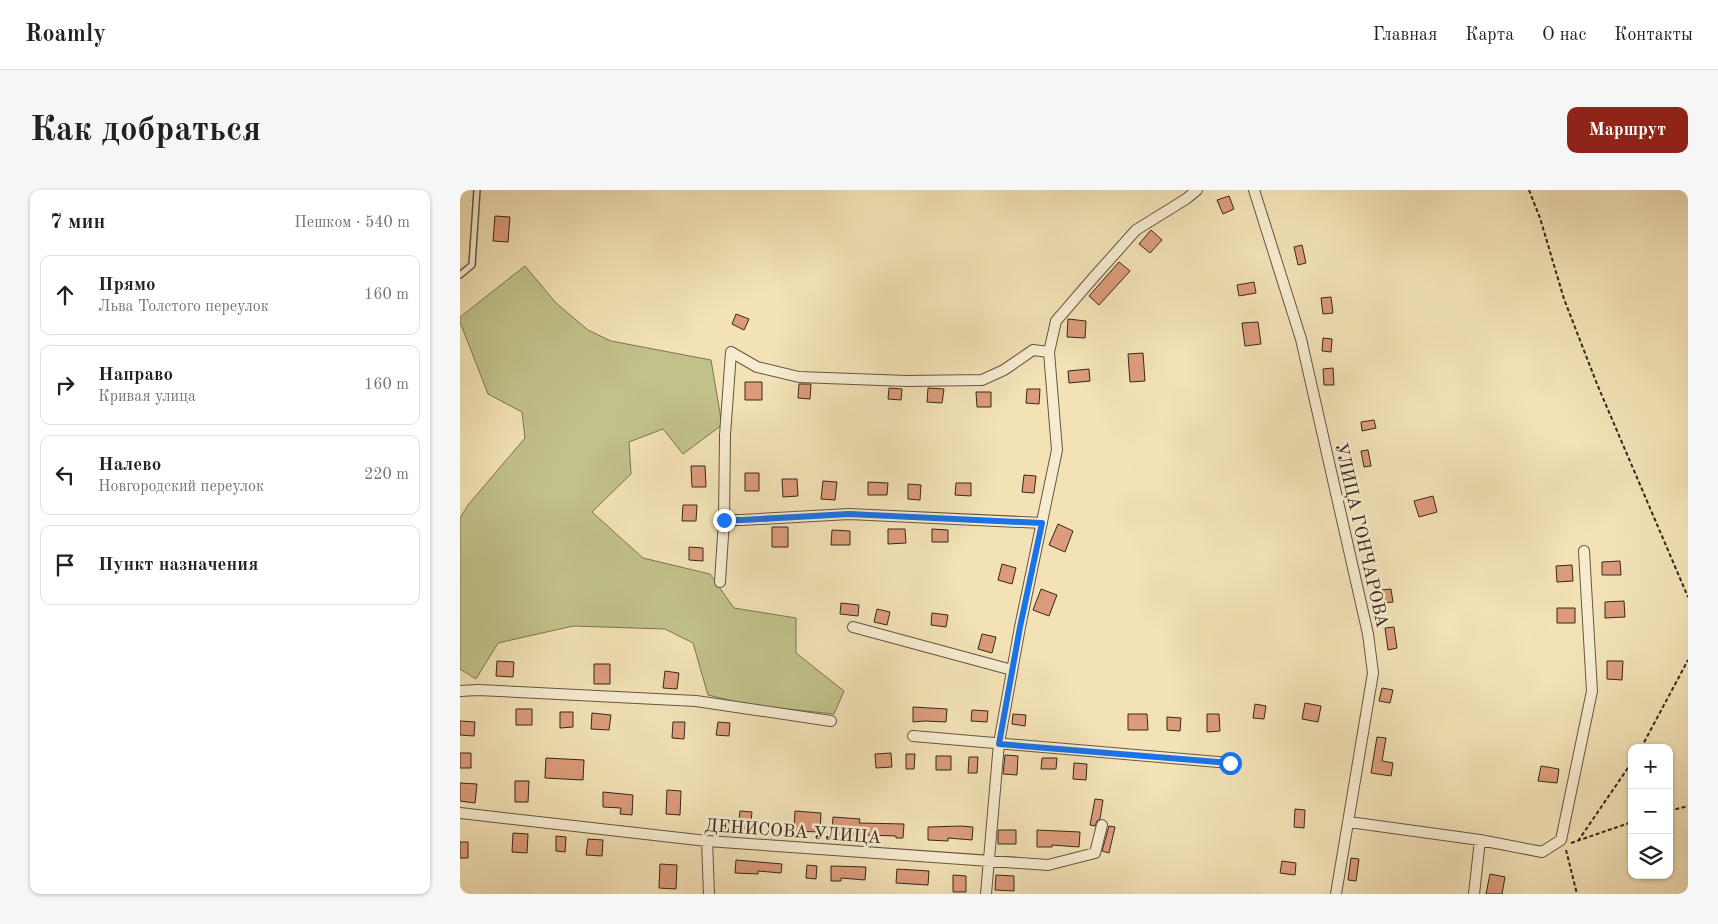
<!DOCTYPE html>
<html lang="ru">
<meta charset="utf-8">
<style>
body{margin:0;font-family:"Old Standard TT",serif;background:#f6f6f6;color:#202124}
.controls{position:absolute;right:15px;bottom:15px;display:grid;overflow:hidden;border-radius:10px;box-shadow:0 1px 4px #0004}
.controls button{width:45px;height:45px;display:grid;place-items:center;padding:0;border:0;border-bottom:1px solid #e0e0e0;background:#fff;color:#202124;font:25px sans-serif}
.stop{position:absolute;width:15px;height:15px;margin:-11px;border:4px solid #1a73e8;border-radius:50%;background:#fff}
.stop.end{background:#1a73e8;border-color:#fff;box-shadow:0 1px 5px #0008}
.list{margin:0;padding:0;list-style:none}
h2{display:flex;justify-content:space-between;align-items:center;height:65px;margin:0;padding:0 20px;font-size:21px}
h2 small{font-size:16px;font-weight:400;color:#757577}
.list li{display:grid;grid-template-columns:32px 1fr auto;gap:15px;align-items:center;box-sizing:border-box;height:80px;margin:0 10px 10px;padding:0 10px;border:1px solid #e0e0e0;border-radius:10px}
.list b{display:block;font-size:19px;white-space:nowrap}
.list p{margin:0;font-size:16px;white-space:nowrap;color:#757577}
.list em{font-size:16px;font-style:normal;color:#757577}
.icon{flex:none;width:28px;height:28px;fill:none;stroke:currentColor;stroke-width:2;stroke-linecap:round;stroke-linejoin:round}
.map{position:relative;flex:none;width:1228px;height:704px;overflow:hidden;border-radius:10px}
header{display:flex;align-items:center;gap:30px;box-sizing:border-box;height:70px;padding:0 25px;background:#fff;border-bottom:1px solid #e0e0e0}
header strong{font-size:24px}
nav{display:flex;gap:28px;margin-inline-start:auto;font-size:18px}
.intro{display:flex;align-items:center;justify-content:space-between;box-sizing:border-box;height:120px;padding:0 30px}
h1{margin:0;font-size:35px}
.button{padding:12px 22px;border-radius:10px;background:#8f2418;color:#fff;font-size:18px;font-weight:700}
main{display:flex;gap:30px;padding:0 30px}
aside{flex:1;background:#fff;border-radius:10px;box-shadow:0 1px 4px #0004}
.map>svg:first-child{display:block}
</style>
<header>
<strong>Roamly</strong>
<nav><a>Главная</a><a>Карта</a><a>О нас</a><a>Контакты</a></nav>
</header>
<div class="intro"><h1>Как добраться</h1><a class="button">Маршрут</a></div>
<main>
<aside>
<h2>7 мин<small>Пешком · 540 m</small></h2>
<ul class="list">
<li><svg class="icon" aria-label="ahead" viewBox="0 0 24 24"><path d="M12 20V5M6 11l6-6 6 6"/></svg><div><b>Прямо</b><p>Льва Толстого переулок</p></div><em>160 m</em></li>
<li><svg class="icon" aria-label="right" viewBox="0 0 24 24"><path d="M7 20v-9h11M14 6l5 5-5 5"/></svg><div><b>Направо</b><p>Кривая улица</p></div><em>160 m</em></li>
<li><svg class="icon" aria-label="left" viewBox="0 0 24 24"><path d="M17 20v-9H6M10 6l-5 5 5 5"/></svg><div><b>Налево</b><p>Новгородский переулок</p></div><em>220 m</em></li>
<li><svg class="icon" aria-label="arrive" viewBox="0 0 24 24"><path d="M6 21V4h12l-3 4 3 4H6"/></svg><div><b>Пункт назначения</b></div></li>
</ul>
</aside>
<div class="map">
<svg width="1228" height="704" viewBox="0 0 1228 704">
<rect width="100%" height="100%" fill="#f2e2b6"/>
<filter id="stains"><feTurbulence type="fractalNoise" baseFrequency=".004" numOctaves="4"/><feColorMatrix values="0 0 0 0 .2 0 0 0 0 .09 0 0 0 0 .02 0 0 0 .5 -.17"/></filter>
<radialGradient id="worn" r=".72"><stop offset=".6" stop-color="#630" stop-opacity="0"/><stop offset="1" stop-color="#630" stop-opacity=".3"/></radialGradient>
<!-- green -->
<path fill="#c1c189" stroke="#7c7453" d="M65,76L96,113L128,140L151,151L251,170L262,235L223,264L203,239L169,252L171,284L132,322L183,368L250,384L274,418L336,428V463L384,501L374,524L290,515L248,505L233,453L205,439L113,436L38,453L16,489L0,479V328L8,315L65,248L62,222L28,204L0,132V127Z"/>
<!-- building -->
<path fill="#dc9c7b" stroke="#38261d" d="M769,6L774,19L763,24L757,10Z
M35,26L50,27L48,52L33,51Z
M691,40L702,50L690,63L679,54Z
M842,55L846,73L838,75L834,57Z
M659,72L670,81L639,115L629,106Z
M794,92L796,103L779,106L777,95Z
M871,107L873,123L863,124L861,108Z
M276,124L289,129L284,140L272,134Z
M608,129L626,131L625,148L607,147Z
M798,132L801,154L785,156L782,133Z
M863,148L872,149L871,162L862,161Z
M683,163L685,191L670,192L668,164Z
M873,178L874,195H864L863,179Z
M629,179L630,191L609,193L608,181Z
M285,192H302V210H285Z
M339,194H351L350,209L338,208Z
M429,198L442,199L441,210L428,209Z
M468,198L484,199L482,213L467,212Z
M567,199H580L579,214L566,213Z
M516,202H531V217H517Z
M914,230L916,238L902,241L901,232Z
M908,260L911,276L904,277L901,261Z
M231,276H245L246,297H232Z
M285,283H299V301H285Z
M564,285L576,286L574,303L562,302Z
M322,289H337L338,306L323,307Z
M363,291L377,292L375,310L361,309Z
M408,292L428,293L427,305H408Z
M496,293H511V306L495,305Z
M448,294L461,295L460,310L448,309Z
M973,306L977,322L959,327L954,311Z
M223,315H237L236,331H222Z
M598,334L613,341L605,362L589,355Z
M312,337H328V357H312Z
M428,339H445L446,353L428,354Z
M472,339L488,340V352H472Z
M372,340L390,341V355H371Z
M229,357L243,358V371L229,370Z
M1160,371L1161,385H1142V372Z
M542,374L556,378L552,394L538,390Z
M1112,375L1113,391L1097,392L1096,376Z
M581,399L597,405L589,426L573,420Z
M931,399L933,412L923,413L922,400Z
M1164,411L1165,427L1145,428V412Z
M381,413L399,415L398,426L380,424Z
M1097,418H1115V433H1097Z
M417,419L430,422L427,435L414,432Z
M472,423L488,425L486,437L471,435Z
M934,437L937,458L928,460L925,438Z
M522,444L536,447L532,463L518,459Z
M37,471L54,472L53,487L36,486Z
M1147,471H1163L1162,490L1147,489Z
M134,474H150V494H134Z
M205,481L219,483L217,499L203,498Z
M922,498L933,500L930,513L919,511Z
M845,513L861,516L858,532L842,529Z
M795,514L806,516L804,529L793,528Z
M453,517L487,519L486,532L465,531L453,532Z
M56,519H72V535H56Z
M512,520L528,521L527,532L511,531Z
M100,522H113V537L100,538Z
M132,523L151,525L149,540L131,539Z
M553,524L566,525L565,536L552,534Z
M668,524H687L688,540H668Z
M747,524H759L760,541L747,542Z
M707,527L721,528L720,541L707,540Z
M0,531L15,532L14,546L0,545Z
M213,532H225L224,549L212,548Z
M258,532L270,533L269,546L256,545Z
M917,547L926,548L922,571L933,573L931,586L911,583Z
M0,563H11V578H0Z
M431,563L432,577L416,578L415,564Z
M446,564H455L454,579H446Z
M545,565L558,566L557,585L543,584Z
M476,566H491V580H476Z
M509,567H518L517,583H508Z
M86,568L124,570L123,590L85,588Z
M582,568H597L596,579H581Z
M614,573L627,574L626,590L613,589Z
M1081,576L1099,579L1097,593L1078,591Z
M55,591H69L68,612H55Z
M0,593L17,594L15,613L0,611Z
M207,600L221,601L220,625L206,624Z
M143,602L173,605L172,625L160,624L161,618L143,617Z
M635,609L643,610L640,629L637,631L635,636L630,635Z
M835,619L845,620L844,638L834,637Z
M280,621L292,622L290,639L278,638Z
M335,621L361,623L360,642L334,641Z
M373,627L400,629L399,633L444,634L443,648H436V646L374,644L372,643Z
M501,636L513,637L512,650L488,648V651L468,650V637Z
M649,636L655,637L649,663L642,661Z
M538,640H556V654H538Z
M577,640L620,642L619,657L592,655V657H577Z
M53,643L68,644L67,663L52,662Z
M96,646L106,647L105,662L96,661Z
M128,649L143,650L142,666L126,665Z
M0,652H8V668H0Z
M891,668L899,669L896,691L888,690Z
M276,670L322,674L321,683L298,681V684L275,683Z
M822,671L836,673L835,685L820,683Z
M200,674L217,675L216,699L199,698Z
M347,675L357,676L356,689L346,688Z
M371,676L406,677L405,690L381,688V691H371Z
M437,679L469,681L468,695L436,693Z
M1030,684L1045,687L1042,704H1026Z
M493,685L506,686V702H493Z
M536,685L554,686V701L535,700Z"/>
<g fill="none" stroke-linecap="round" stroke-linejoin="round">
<!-- lane casing -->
<g stroke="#665543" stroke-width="8">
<path id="lane" d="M0,85L12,75L17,0"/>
</g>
<!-- street casing -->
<g stroke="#665543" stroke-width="12">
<path id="street" d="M794,0L841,149L908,444L913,483L876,704
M264,330H282L389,324L582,333
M260,392L264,330L265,245L271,162L297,177L339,187L447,191L522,190L544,180L573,160L589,162
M393,437L552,480
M0,501L18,500L236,511L371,531
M453,546L770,573
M0,623L247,651L588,675L635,663L642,635
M889,632L1020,650L1082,662L1101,650L1132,501L1124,361
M247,651L249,704
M526,704L539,553L560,437L597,260L589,162L596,131L634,87L676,40L726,9L737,0
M1014,704L1020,650"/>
</g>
<!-- path -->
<path stroke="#38261d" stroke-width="2" stroke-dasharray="4 2.5" stroke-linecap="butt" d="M1069,0L1080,28L1104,109L1137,194L1228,407
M1181,558L1228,470
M1209,621L1228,616
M1118,651L1172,572
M1111,653L1172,632
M1106,660L1117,704"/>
<!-- lane -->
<use href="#lane" stroke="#f7ecd0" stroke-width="5"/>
<!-- street -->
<use href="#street" stroke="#f7ecd0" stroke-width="10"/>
</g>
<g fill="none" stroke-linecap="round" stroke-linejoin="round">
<!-- route -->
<path stroke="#1a73e8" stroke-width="6" d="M264,330H282L389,324L582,333L560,437L539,554L770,573"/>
</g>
<g text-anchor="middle" stroke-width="5" stroke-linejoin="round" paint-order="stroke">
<!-- street labels -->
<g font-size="18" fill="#38261d" stroke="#f7ecd0">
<text transform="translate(902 345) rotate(77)" y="6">УЛИЦА ГОНЧАРОВА</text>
<text transform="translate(333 641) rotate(4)" y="6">ДЕНИСОВА УЛИЦА</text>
</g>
</g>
<rect width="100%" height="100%" filter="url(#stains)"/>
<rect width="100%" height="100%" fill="url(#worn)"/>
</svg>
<div class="controls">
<button>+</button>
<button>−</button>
<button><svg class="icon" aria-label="layers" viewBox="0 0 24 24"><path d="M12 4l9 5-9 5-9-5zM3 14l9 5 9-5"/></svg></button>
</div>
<div class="stop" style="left:770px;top:573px"></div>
<div class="stop end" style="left:264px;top:330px"></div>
</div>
</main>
